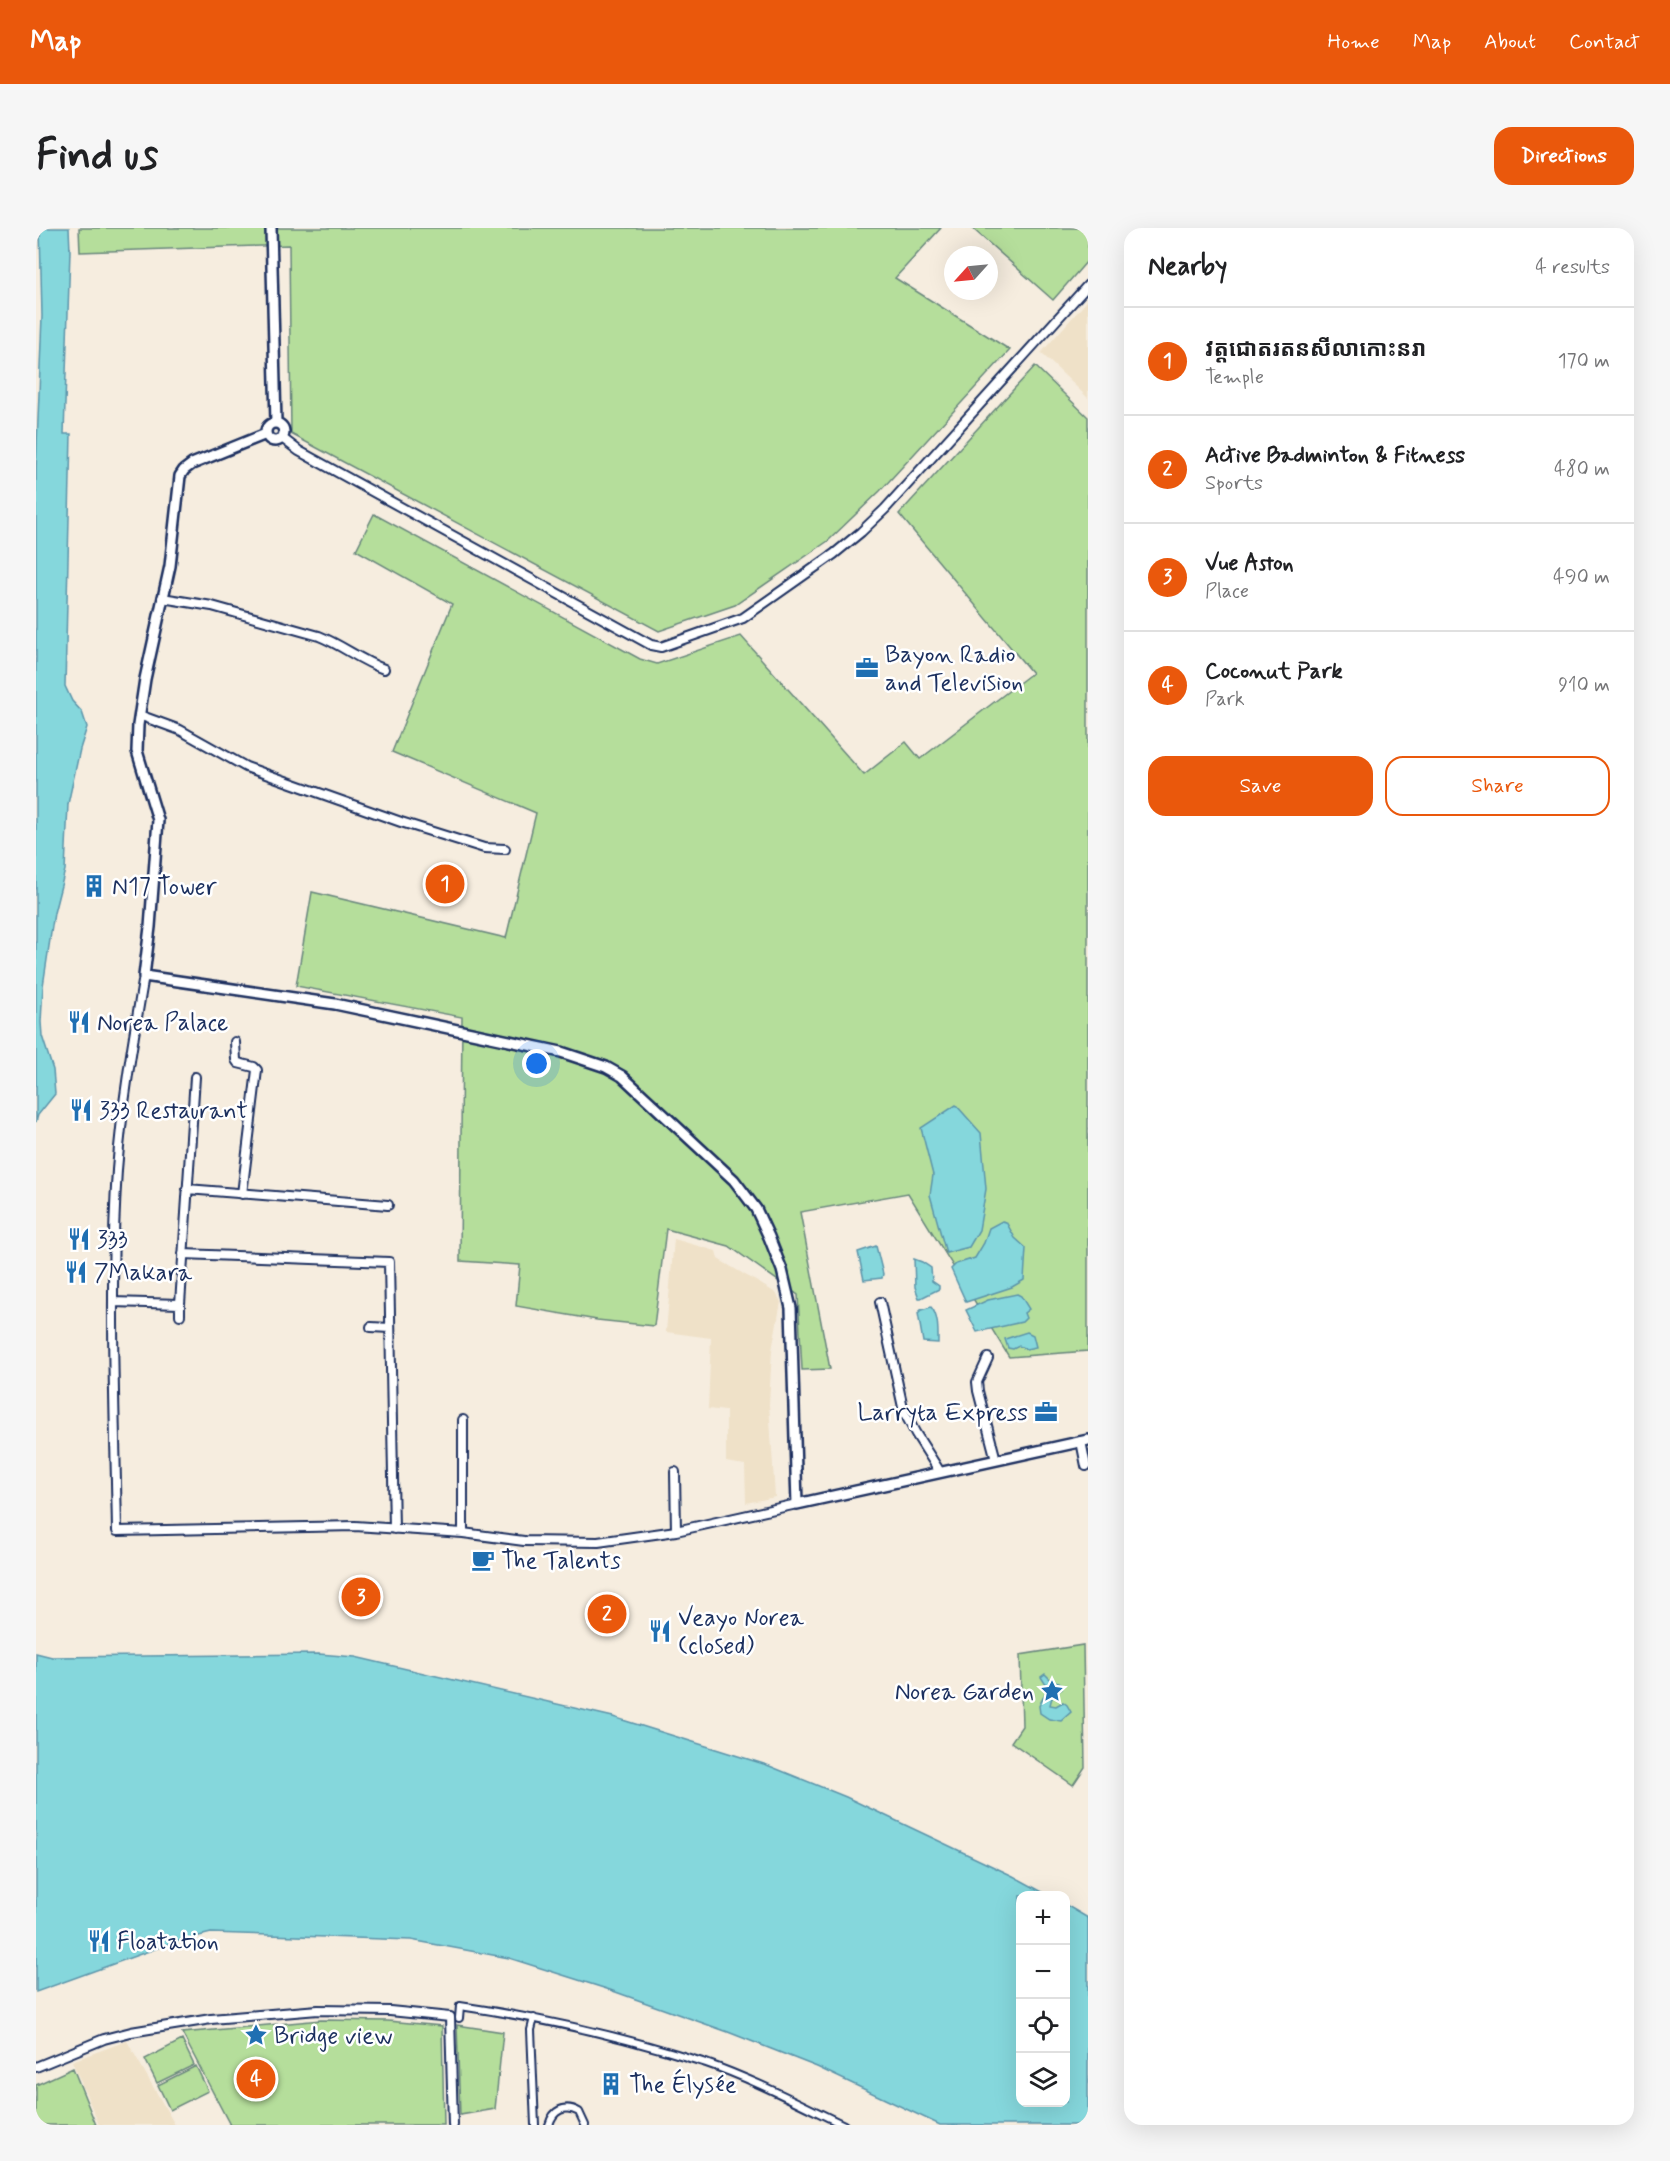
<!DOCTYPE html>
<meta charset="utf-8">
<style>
body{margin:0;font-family:Mynerve,"Noto Sans Khmer",sans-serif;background:#f6f6f6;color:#202124}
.controls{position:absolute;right:18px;bottom:18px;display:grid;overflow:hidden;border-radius:12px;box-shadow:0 6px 24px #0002}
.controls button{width:54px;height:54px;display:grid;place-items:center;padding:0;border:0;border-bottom:2px solid #e0e0e0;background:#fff;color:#202124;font:30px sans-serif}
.compass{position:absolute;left:908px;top:18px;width:54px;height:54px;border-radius:50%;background:#fff;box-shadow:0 6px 24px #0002;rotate:243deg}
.you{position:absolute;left:501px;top:836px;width:21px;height:21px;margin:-15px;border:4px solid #fff;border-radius:50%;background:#1a73e8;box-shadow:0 0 0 9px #1a73e833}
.badge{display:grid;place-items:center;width:39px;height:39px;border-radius:50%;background:#ea580c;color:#fff;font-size:20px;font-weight:700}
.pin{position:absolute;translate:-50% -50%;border:3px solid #fff;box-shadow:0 2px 6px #0006}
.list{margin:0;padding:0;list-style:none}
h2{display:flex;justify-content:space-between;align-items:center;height:78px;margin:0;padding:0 24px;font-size:26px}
h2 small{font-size:20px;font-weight:400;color:#757577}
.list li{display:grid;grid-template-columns:39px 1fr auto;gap:18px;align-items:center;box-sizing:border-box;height:108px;padding:0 24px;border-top:2px solid #e0e0e0}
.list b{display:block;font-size:22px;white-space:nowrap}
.list p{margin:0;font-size:20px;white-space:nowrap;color:#757577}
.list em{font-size:20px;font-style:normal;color:#757577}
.actions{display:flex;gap:12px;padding:18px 24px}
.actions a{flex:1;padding:14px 0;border:2px solid #ea580c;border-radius:18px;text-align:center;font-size:21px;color:#ea580c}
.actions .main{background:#ea580c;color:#fff}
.icon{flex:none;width:33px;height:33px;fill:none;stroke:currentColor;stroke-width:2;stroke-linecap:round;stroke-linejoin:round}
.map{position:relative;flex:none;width:1052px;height:1897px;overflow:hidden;border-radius:18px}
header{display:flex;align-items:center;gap:36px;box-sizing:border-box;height:84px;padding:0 30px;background:#ea580c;color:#fff}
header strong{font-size:28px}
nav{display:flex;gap:33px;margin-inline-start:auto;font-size:21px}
.intro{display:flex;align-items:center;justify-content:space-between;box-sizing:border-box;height:144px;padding:0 36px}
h1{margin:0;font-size:42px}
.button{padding:15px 27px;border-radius:18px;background:#ea580c;color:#fff;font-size:21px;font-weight:700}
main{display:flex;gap:36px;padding:0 36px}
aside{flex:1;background:#fff;border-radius:18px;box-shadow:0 6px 24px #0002}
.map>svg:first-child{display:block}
</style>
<header>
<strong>Map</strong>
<nav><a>Home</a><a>Map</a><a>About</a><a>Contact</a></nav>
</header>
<div class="intro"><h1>Find us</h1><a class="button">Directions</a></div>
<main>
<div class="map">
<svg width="1052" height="1897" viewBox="0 0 1052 1897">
<rect width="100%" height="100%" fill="#f6eddf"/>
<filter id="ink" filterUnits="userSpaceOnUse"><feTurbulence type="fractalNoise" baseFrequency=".0167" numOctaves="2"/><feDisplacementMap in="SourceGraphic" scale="12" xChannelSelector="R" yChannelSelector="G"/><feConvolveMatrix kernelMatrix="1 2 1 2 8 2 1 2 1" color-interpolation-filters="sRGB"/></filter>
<g filter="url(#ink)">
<!-- built -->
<path fill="#efe1c8" d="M1052,72V170L1005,125Z
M638,1011L680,1023L682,1031L740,1065L745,1074L736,1122L733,1176L739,1269L710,1275L709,1237L690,1234V1183L672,1181L675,1110L630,1104Z
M91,1813L139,1897H63L36,1833Z"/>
<!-- green -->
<path fill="#b5de9b" stroke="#68867c" stroke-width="1.5" d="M43,0H905L859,50L974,122L844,263L792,313L699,377L623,403L255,206L253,17L44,24Z
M936,0H1052V32L1017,72Z
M999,138L1052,189V1123L973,1129L872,965L764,984L794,1141L766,1142L762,1067L693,1018L630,1001L618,1098L561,1092L480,1078L484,1037L424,1033L426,789L260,758L276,664L470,710L500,585L356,524L416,376L320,322L338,286L604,431L621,436L705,408L828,547L870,514L884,531L996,445L863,286Z
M1047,1417L1049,1539L1037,1557L975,1514L986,1498L984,1427Z
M285,1792L352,1793L406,1798L408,1897H194L146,1805Z
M421,1797L467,1804L459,1881L424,1887Z
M146,1812L158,1837L121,1855L109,1831Z
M160,1838L172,1863L134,1882L122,1857Z
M37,1840L60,1897H0V1857Z"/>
<!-- water -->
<path fill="#85d7dc" stroke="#5b94aa" stroke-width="1.5" d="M4,0H33L34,23L28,206H35L29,458L36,473L46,484L51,499L44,521L32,576L29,642L18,685L7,758L5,794L6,808L17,842L19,866L2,887L0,894V242L6,88Z
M920,877L945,905L950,961L943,1002L933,1019L910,1025L894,967L897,947L885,900Z
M966,993L970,994L979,1010L990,1020L988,1052L976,1059L930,1074L915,1041L920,1036L939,1030L948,1015L953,1000Z
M840,1018L847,1046L846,1050L828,1052L822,1024Z
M878,1031L886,1034L895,1040L896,1053L903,1058V1061L885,1070H883L879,1059Z
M981,1066L985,1068L993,1081L988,1085L990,1090L986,1094L941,1104L930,1082L952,1072Z
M895,1079C903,1088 902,1104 902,1115L887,1114L882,1085L885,1082Z
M991,1104L997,1107L1000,1119L990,1121L983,1118L977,1121L972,1120L969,1111Z
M0,1425L16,1429L283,1426L319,1429L577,1489L731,1537L810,1569L977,1648L1012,1667L984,1668V1874H1030V1677L1052,1690V1897H904L781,1839L692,1804L574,1762L473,1730L375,1712L175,1705L135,1715L0,1764Z
M1009,1446L1016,1453L1023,1454L1026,1458V1461C1019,1464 1015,1469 1014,1477L1020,1478L1027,1474L1031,1477L1035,1484L1025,1493L1013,1491L1004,1485L1003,1478L1012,1460L1005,1449Z"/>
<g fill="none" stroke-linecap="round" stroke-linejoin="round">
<!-- pedestrian casing -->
<g stroke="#1b2f5e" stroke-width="10">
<path id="pedestrian" d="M423,1790L424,1778C506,1790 592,1810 670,1835C717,1851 764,1876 808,1897
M498,1790L495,1802L499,1897
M513,1897C517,1882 529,1876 543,1884L549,1897"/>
</g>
<!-- minor casing -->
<g stroke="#1b2f5e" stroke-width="12">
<path id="minor" d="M246,210L263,223L615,417L625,419L707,390L798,326L825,304L849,281L1052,57
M126,370L176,378L283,408C306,417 325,433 348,441
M103,487L144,502L210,539L365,594L448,620L469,621
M108,748C97,812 86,877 81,942C73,1062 79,1183 81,1303L319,1298L427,1305L488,1313L562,1314L640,1303L761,1276
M199,814L200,832L202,835L218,839L221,842L206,966
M151,961L352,977
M147,1026L353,1034L358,1301
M77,1074L144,1076V1087
M844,1074L868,1184L880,1206L904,1244
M144,1076L159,849
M335,1099L354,1100
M952,1130L941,1154L942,1163L960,1232
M1045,1213L1050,1238
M639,1244L640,1303
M427,1305V1192
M0,1839L68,1811L95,1804L175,1791L282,1782L354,1783L414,1789L417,1897"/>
</g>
<!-- tertiary casing -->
<g stroke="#1b2f5e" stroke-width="14">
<path id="tertiary" d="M235,0L240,195
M230 204a9 9 0 1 1 18 0a9 9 0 1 1-18 0Z
M230,206L156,236L148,242L144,248L134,338L109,451L102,497L101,523L122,592L114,699L108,748L299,776L525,824L570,839L586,848L698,952L720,981L733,1009L746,1042L755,1080L761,1276L1052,1212"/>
</g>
<!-- pedestrian -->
<use href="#pedestrian" stroke="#fff" stroke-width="6"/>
<!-- minor -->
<use href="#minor" stroke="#fff" stroke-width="8"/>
<!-- tertiary -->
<use href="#tertiary" stroke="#fff" stroke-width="9"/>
</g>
</g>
<!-- icons -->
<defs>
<g id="office-bare" transform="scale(1.8)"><path d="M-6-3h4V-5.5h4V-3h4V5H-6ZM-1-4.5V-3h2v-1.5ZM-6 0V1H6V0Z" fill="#1f6fb2" stroke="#fff" stroke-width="2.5" paint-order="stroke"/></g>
<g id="building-bare" transform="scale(1.8)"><path d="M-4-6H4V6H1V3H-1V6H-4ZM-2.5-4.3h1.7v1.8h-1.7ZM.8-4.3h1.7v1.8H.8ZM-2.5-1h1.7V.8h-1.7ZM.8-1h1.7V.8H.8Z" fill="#1f6fb2" stroke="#fff" stroke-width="2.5" paint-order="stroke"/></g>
<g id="restaurant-bare" transform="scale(1.8)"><path d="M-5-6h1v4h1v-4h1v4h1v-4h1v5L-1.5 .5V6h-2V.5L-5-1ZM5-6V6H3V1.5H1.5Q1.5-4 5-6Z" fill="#1f6fb2" stroke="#fff" stroke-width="2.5" paint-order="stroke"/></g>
<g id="cafe-bare" transform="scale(1.8)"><path d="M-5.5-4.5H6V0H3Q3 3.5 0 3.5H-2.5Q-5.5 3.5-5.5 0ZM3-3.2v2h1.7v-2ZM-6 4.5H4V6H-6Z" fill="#1f6fb2" stroke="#fff" stroke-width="2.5" paint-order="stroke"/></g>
<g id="sight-bare" transform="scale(1.8)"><path d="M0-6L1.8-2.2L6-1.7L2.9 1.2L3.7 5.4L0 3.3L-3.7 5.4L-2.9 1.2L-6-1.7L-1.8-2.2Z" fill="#1f6fb2" stroke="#fff" stroke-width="2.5" paint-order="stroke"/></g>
</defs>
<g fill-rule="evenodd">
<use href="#office-bare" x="831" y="440"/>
<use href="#building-bare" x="58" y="658"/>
<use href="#restaurant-bare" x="43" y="794"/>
<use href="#restaurant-bare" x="45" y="882"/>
<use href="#restaurant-bare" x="43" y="1011"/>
<use href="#restaurant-bare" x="40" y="1044"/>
<use href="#office-bare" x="1010" y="1184"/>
<use href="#cafe-bare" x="447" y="1332"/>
<use href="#restaurant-bare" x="624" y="1403"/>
<use href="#sight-bare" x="1016" y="1463"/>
<use href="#restaurant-bare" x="63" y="1713"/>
<use href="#sight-bare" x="220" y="1807"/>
<use href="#building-bare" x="575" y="1856"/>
</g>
<g text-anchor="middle" stroke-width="5" stroke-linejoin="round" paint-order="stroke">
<!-- poi labels -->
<g font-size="24" fill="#1b2f5e" stroke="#fff" text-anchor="start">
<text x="849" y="434">Bayon Radio<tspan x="849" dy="28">and Television</tspan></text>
<text x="76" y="666">N17 Tower</text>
<text x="61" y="802">Norea Palace</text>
<text x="63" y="890">333 Restaurant</text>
<text x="61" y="1019">333</text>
<text x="58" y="1052">7Makara</text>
<text x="992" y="1192" text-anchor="end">Larryta Express</text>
<text x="465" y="1340">The Talents</text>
<text x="642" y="1397">Veayo Norea<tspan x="642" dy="28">(closed)</tspan></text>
<text x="998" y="1471" text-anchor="end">Norea Garden</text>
<text x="81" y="1721">Floatation</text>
<text x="238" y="1815">Bridge view</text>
<text x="593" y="1864">The Élysée</text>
</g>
</g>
</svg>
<div class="controls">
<button>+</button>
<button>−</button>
<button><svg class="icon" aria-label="locate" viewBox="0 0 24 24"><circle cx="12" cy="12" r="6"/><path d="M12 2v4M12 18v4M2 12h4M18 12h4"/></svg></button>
<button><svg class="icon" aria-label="layers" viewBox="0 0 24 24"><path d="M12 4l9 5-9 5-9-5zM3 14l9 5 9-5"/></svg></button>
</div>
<svg class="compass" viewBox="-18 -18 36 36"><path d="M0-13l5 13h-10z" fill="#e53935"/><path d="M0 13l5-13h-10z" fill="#757577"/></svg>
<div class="you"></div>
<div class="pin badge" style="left:409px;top:656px">1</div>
<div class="pin badge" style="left:571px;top:1386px">2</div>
<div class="pin badge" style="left:325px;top:1369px">3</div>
<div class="pin badge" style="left:220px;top:1851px">4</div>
</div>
<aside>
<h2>Nearby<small>4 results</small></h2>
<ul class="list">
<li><span class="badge">1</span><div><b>វត្តជោតរតនសីលាកោះនរា</b><p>Temple</p></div><em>170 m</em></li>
<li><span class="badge">2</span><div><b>Active Badminton &amp; Fitness</b><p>Sports</p></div><em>480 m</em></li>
<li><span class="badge">3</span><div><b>Vue Aston</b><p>Place</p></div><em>490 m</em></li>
<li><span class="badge">4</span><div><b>Coconut Park</b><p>Park</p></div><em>910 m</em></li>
</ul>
<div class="actions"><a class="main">Save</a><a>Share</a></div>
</aside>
</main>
